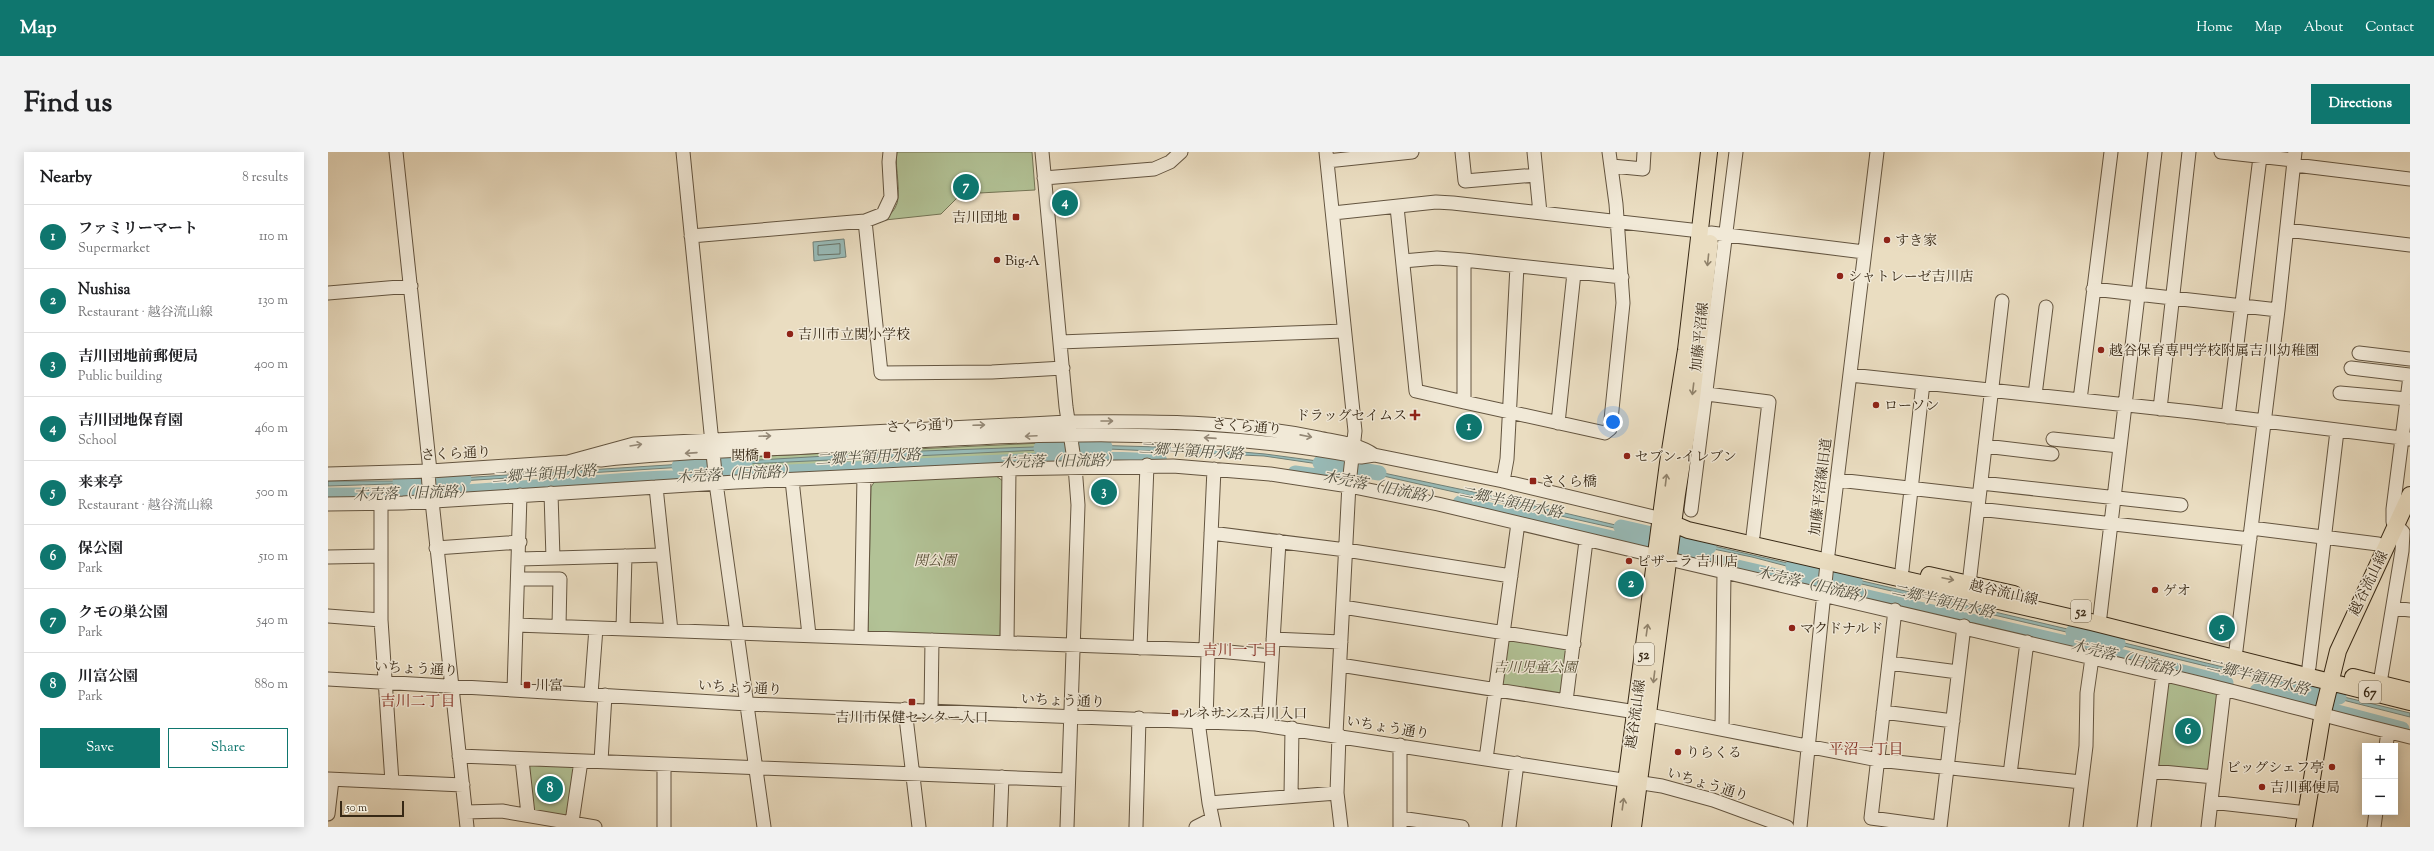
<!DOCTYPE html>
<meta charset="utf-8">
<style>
body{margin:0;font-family:"Sorts Mill Goudy","Noto Serif JP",serif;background:#f2f2f2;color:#202124}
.controls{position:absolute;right:12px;bottom:12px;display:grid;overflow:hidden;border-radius:0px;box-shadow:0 2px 10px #0003}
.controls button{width:36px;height:36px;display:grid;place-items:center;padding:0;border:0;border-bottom:1px solid #e0e0e0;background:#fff;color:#202124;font:20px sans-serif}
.scale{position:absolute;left:12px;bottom:10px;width:64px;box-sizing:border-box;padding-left:4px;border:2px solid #372815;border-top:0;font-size:11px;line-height:14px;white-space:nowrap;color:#372815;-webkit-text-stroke:3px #f1e9d7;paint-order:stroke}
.you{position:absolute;left:1285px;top:270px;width:14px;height:14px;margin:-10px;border:3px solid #fff;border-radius:50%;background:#1a73e8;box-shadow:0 0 0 6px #1a73e833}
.badge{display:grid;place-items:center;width:26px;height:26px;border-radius:50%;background:#0f766e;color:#fff;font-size:13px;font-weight:700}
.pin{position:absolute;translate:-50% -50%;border:2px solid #fff;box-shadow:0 1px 4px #0006}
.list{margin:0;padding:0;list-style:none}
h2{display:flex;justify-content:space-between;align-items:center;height:52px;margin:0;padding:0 16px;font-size:17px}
h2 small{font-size:13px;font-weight:400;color:#757577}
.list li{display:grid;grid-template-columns:26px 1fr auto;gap:12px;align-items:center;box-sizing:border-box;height:64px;padding:0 16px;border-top:1px solid #e0e0e0}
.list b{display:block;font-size:15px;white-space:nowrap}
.list p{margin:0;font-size:13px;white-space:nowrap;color:#757577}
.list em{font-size:13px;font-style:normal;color:#757577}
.actions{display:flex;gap:8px;padding:12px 16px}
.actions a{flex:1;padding:9px 0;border:1px solid #0f766e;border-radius:0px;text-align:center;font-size:14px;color:#0f766e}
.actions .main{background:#0f766e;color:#fff}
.map{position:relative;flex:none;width:2082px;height:675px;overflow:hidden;border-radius:0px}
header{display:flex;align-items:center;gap:24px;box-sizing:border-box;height:56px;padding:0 20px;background:#0f766e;color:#fff}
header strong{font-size:19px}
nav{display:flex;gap:22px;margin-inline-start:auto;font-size:14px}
.intro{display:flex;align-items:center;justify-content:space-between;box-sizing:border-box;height:96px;padding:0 24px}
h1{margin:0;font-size:28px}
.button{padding:10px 18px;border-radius:0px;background:#0f766e;color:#fff;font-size:14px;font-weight:700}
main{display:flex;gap:24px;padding:0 24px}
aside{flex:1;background:#fff;border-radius:0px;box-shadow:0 2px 10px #0003}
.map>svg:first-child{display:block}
</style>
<header>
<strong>Map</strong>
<nav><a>Home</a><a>Map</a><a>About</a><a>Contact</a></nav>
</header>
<div class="intro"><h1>Find us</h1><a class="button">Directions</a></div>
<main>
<aside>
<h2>Nearby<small>8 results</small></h2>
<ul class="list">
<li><span class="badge">1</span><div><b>ファミリーマート</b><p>Supermarket</p></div><em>110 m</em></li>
<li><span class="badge">2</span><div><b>Nushisa</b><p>Restaurant · 越谷流山線</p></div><em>130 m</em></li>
<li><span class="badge">3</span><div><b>吉川団地前郵便局</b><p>Public building</p></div><em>400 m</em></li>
<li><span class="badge">4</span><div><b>吉川団地保育園</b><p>School</p></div><em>460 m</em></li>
<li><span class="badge">5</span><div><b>来来亭</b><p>Restaurant · 越谷流山線</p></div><em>500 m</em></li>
<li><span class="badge">6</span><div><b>保公園</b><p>Park</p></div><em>510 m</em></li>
<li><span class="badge">7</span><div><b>クモの巣公園</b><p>Park</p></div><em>540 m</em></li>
<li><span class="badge">8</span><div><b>川富公園</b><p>Park</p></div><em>880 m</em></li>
</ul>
<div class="actions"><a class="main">Save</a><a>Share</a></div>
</aside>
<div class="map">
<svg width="2082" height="675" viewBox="0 0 2082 675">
<rect width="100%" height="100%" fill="#eaddc1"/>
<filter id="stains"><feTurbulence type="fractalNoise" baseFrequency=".005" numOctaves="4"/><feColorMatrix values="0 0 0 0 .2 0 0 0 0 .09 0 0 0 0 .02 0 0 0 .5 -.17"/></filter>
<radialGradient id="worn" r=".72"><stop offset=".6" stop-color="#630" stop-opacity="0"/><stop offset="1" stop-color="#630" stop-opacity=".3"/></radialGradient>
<!-- green -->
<path fill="#b2c296" stroke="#747556" d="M569,0H704L707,38L633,42L613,62L557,68C560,64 565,60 567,56C575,44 566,16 569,0Z
M735,290L739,312L398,327L397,306Z
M668,324L675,329L672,487L540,481L543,335L547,329Z
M1182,486L1239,495L1236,542L1175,535L1173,530L1178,488Z
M1843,528L1888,540L1891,545L1882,618L1831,615L1829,612L1838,530Z
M199,612L245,613L248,616L242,665L204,660Z"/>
<!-- water -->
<path fill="#98bbb8" stroke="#718077" d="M516,87L518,105L486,109L485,90Z
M758,293L869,296L937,302L1012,312L1011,315L936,304L758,296Z
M733,294L734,297L397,313V310L566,300Z
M372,311V314L116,330L115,327Z
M1032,316L1169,345L1313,379V382L1033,319Z
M0,329H93V331L0,334Z
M1364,389L1485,417V421L1424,405L1361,392Z
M1509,423L1765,483L1764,486L1508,426Z
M1772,485L1985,537L1984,540L1771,488Z
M2008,543L2082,561V565L2007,546Z"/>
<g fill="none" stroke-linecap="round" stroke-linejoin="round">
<!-- shore -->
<path stroke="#687266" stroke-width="1" d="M512,92V102L490,103V94Z"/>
<!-- river -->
<path stroke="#98bbb8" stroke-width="15" d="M713,296L777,295
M992,311L1051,321
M351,314L417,311
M967,321L1017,328
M72,330L136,327
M0,343H97L316,327L756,306L832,309
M1132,351L1760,496L1898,531
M1293,375L1381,395
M1465,414L1527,429
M1745,480L1790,491
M1965,533L2011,545
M1929,539L2074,577"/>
<!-- minor casing -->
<g stroke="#645540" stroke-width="15">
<path id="minor" d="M68,0L102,319
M355,0L388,331L436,675
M714,0L738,255L747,314L750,353L739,675
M998,0L1027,279L1021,332L1008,582
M1134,0L1137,29L1208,23
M1206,0L1212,61
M1893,0L1966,8
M999,9L1084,0
M1967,13L2082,27
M1284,14L1315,17L1316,0
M716,26L826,17L842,10L853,0
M1069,55L1088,239L1136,250V108L1109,106L1075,109
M1005,61L1108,50L1125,51L1372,79
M537,69L553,221L664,220L735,216
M1959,78L2082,93
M1383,81L1536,100
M363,84L537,69L555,62L563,45L561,10L562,0
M1136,108L1294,125
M1765,137L1950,158
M0,141L83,134
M732,190L1016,179
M2031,201L2082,207
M2023,216L2082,223
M1522,223L1864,260L2082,287
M2012,241L2079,247
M1379,242L1441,250L1425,384
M1707,243L1718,155
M1752,248L1783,0
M1136,250L1277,281L1282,277L1295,151L1288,52L1281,0
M1832,257L1861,0
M1900,265L1932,5
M1230,271L1246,121
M1725,287L1791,294
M1657,294L1724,302
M257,306L273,308C354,299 436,298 517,293C689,283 863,272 1033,305L1046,303L1175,329L1334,367
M100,319L102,349
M0,322L102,319L240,310L306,292L740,270C824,269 908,269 991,286C1010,290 1030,292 1046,303
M464,328L481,483
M1510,328L1651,344
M1175,329L1179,307L1189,114
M1653,331L1853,353
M328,335L343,479
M223,341L225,406
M104,349L139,675
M53,351V468L64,630
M0,352L75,351L408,330L681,317L845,314L942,322L1021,334L1110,352L1329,404
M1650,357L1922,387
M1363,358L1408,0
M1923,376L2050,392L2058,396
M883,381L1018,398L1183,424
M108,396L192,390
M0,405L53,404
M192,407L334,403
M1341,407C1505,444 1669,483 1833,522C1917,541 1999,565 2082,585
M1574,418L1595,231
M191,427H232L231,474
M1641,432L1674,149
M1015,455L1246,492
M2065,456L2082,458
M1567,458L1543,666L1609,675
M0,464L53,468
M1772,464L1827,0
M188,473L879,498L944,504
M295,476L297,404
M533,485L536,324
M945,487L1013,490
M679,491L681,317
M812,496L819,313
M1908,498L1950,158L1967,0
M1561,511L1630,520
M1012,513L1308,560
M1981,515L2009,279
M0,527L420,552L928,572L1334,634L1385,648L1459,675
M2052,531L2074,399L2075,380L2065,370V357L2082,224
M186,538L192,343
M263,542L268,476
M1238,549L1258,389
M577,557L591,675
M603,558L604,488
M1555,560L1625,569
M1321,563L1550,608L1753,630
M870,569L881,651L886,675
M878,569L880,503L878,493L886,317
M940,573L951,389
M1394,577L1396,420
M1011,583L1009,641L1013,675
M2058,594L2060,580
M131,604L740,628
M1158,607L1190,371
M194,608L200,662
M273,609L277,543
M1824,619L1886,625
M1682,622L1699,490
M0,627L135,633
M963,644L964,576
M1883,650L1979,661
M881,651L1009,641
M138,660L174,659L267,675
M0,662L4,628
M1072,666L1134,675
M244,670L253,609
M336,675V613
M672,675L674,625
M808,675L811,566
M868,675L884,667
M1072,675V593
M1181,675L1189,611
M1472,675L1500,402L1549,0
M1612,675L1636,474
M1748,675L1758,594L1759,541L1764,506
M1816,675L1835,522
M1880,675L1896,538
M2046,675L2048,660"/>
</g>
<!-- major casing -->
<g stroke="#372815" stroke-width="18">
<path id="major" d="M1334,367L1360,378L1763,470L2082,550
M1601,423L1686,442
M2025,525L2082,539
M1292,675L1340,311L1358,198L1381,0
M1305,675L1349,342L1363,254L1382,91
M1976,675L1995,560L2010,499L2082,343"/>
</g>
<!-- minor -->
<use href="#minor" stroke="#f1e9d7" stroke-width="13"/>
<!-- major -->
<use href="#major" stroke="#eaddc1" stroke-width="16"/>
</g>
<!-- one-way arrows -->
<defs><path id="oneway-shaft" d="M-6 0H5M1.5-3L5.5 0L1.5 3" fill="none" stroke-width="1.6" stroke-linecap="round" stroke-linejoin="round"/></defs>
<g stroke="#90826b">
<use href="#oneway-shaft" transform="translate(1380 108) rotate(96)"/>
<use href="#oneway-shaft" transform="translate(1365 237) rotate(97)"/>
<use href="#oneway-shaft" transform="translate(1338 328) rotate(-83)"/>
<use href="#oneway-shaft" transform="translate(1620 427) rotate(12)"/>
<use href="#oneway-shaft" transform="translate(1319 478) rotate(-82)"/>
<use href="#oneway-shaft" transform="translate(1326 525) rotate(97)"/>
<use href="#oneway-shaft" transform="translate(1295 652) rotate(-82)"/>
</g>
<g stroke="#948876">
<use href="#oneway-shaft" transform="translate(779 269)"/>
<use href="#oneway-shaft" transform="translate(651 273) rotate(-2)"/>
<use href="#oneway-shaft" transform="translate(437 284) rotate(-2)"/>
<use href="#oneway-shaft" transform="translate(703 284) rotate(177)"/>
<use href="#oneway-shaft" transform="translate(978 284) rotate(11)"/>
<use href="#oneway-shaft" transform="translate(882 286) rotate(-176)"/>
<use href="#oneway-shaft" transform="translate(308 293) rotate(-9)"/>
<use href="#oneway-shaft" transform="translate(363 301) rotate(176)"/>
</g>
<!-- markers -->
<g fill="#8f2418" stroke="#f1e9d7" stroke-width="1.5">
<rect x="684" y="61" width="8" height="8" rx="2"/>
<circle cx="1559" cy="88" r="4"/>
<circle cx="669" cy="108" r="4"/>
<circle cx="1512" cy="124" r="4"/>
<circle cx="462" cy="182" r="4"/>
<circle cx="1773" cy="198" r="4"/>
<circle cx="1548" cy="253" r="4"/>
<path d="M1085 257h4v4h4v4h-4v4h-4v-4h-4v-4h4z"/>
<rect x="435" y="299" width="8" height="8" rx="2"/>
<circle cx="1299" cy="304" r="4"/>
<rect x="1201" y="325" width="8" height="8" rx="2"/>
<circle cx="1301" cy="409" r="4"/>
<circle cx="1827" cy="438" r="4"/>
<circle cx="1464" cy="476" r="4"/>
<rect x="195" y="529" width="8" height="8" rx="2"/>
<rect x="580" y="546" width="8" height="8" rx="2"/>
<rect x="843" y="557" width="8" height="8" rx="2"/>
<circle cx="1350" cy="600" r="4"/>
<circle cx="2004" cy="615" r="4"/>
<circle cx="1934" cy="635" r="4"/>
</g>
<g text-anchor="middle" stroke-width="3" stroke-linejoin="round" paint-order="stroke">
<!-- shield labels -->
<g fill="#f1e9d7" stroke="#6f624f" stroke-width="1">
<rect x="1743" y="448" width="20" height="22" rx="3"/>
<rect x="1306" y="491" width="20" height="22" rx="3"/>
<rect x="2031" y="529" width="22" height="22" rx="3"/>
</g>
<g font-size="13" font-weight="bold" fill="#372815">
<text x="1753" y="464">52</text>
<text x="1316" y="507">52</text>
<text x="2042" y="545">67</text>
</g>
<!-- poi labels -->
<g font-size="14" fill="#372815" stroke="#f1e9d7" text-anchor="start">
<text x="680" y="70" text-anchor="end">吉川団地</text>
<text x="1567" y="93">すき家</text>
<text x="677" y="113">Big-A</text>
<text x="1520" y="129">シャトレーゼ吉川店</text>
<text x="470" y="187">吉川市立関小学校</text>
<text x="1781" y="203">越谷保育専門学校附属吉川幼稚園</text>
<text x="1556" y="258">ローソン</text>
<text x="1079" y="268" text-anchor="end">ドラッグセイムス</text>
<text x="431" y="308" text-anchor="end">関橋</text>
<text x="1307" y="309">セブン-イレブン</text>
<text x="1213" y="334">さくら橋</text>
<text x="1309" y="414">ピザーラ 吉川店</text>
<text x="1835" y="443">ゲオ</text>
<text x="1472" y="481">マクドナルド</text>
<text x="207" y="538">川富</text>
<text x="855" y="566">ルネサンス吉川入口</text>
<text x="584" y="570" text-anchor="middle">吉川市保健センター入口</text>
<text x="1358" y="605">りらくる</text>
<text x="1996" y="620" text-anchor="end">ビッグシェフ亭</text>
<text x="1942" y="640">吉川郵便局</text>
</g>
<!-- street labels -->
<g font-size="14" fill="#372815" stroke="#f1e9d7">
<text transform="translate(1371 185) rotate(-84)" y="5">加藤平沼線</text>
<text transform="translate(593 273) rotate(-3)" y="5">さくら通り</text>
<text transform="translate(919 274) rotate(5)" y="5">さくら通り</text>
<text transform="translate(128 301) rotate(-3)" y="5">さくら通り</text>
<text transform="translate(1492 335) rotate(-83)" y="5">加藤平沼線旧道</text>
<text transform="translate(2040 431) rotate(-64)" y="5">越谷流山線</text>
<text transform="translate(1676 440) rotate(13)" y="5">越谷流山線</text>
<text transform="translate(88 516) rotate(3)" y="5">いちょう通り</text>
<text transform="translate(412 535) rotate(3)" y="5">いちょう通り</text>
<text transform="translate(735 548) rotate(2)" y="5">いちょう通り</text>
<text transform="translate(1307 562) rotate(-82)" y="5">越谷流山線</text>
<text transform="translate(1060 575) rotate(9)" y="5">いちょう通り</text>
<text transform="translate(1380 632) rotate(17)" y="5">いちょう通り</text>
</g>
<!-- park labels -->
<g font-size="14" font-style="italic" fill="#564e35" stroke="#f1e9d7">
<text x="607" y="413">関公園</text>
<text x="1207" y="520">吉川児童公園</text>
</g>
<!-- water labels -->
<g font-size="15" font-style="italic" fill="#4f4d3e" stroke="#f1e9d7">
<text transform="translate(863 299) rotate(3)" y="5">二郷半領用水路</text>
<text transform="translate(540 305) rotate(-3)" y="5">二郷半領用水路</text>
<text transform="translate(732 309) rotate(-1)" y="5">木売落（旧流路）</text>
<text transform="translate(216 322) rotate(-4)" y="5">二郷半領用水路</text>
<text transform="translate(408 322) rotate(-3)" y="5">木売落（旧流路）</text>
<text transform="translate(1054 335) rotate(11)" y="5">木売落（旧流路）</text>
<text transform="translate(85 341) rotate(-2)" y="5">木売落（旧流路）</text>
<text transform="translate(1183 350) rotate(12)" y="5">二郷半領用水路</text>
<text transform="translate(1487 433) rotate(13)" y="5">木売落（旧流路）</text>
<text transform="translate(1615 449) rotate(13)" y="5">二郷半領用水路</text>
<text transform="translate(1802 507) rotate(14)" y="5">木売落（旧流路）</text>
<text transform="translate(1930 525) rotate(14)" y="5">二郷半領用水路</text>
</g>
<!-- neighbourhood labels -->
<g font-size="15" fill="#7a1f14" stroke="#f1e9d7">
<text x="912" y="503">吉川一丁目</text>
<text x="90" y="554">吉川二丁目</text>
<text x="1538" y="602">平沼一丁目</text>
</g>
</g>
<rect width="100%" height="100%" filter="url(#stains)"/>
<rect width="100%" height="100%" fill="url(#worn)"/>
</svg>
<div class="controls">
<button>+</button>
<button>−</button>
</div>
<div class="scale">50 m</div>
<div class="you"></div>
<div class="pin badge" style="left:1141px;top:275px">1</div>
<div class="pin badge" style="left:1303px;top:432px">2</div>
<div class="pin badge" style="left:776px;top:340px">3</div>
<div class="pin badge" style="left:737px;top:51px">4</div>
<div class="pin badge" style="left:1894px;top:476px">5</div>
<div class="pin badge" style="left:1860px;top:579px">6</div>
<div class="pin badge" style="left:638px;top:35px">7</div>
<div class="pin badge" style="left:222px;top:637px">8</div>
</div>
</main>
